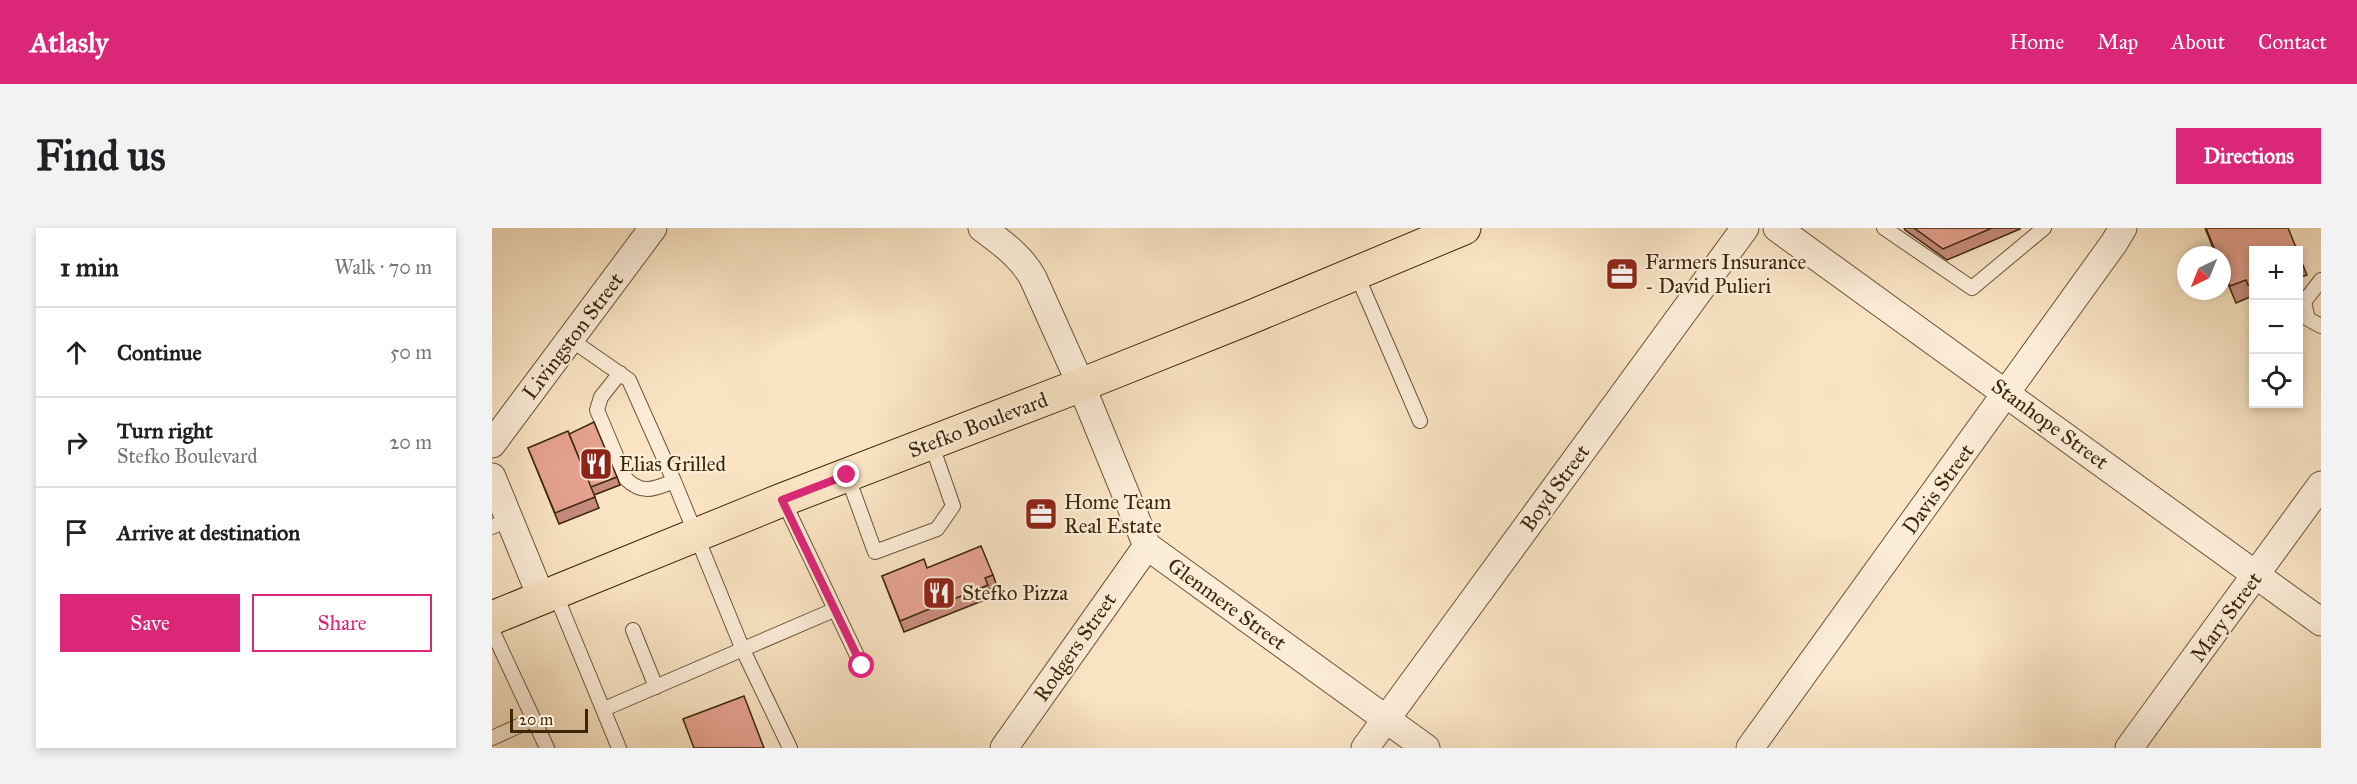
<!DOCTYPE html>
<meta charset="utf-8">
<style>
body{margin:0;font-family:"IM FELL Great Primer",serif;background:#f2f2f2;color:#202124}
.controls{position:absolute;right:18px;top:18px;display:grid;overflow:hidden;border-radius:0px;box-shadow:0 3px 9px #0003}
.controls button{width:54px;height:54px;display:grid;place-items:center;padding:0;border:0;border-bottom:2px solid #e0e0e0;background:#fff;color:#202124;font:30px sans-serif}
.compass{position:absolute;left:1685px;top:18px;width:54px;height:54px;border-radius:50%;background:#fff;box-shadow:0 3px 9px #0003;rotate:223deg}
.scale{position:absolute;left:18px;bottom:15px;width:78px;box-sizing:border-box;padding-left:6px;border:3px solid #3c2708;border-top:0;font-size:16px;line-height:21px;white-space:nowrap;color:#3c2708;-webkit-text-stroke:4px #fcedd9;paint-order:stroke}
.stop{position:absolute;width:18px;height:18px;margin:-14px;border:4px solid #db2777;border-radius:50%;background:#fff}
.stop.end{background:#db2777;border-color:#fff;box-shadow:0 2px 6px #0008}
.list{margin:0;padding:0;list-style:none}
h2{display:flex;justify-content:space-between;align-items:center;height:78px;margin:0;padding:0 24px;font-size:26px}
h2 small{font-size:20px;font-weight:400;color:#757577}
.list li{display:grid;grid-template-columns:39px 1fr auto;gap:18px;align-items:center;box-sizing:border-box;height:90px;padding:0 24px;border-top:2px solid #e0e0e0}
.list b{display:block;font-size:22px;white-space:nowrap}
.list p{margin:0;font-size:20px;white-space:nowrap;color:#757577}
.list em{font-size:20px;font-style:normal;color:#757577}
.actions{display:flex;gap:12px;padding:18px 24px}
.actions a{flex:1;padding:14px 0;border:2px solid #db2777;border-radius:0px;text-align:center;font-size:21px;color:#db2777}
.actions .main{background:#db2777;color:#fff}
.icon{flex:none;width:33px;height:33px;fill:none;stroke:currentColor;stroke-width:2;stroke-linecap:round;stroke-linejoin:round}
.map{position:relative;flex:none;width:1829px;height:520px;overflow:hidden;border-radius:0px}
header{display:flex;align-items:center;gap:36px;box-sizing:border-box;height:84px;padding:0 30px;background:#db2777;color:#fff}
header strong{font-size:28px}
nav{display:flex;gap:33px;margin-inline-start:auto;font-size:21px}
.intro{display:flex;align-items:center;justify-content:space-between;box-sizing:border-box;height:144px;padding:0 36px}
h1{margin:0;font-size:42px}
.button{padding:15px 27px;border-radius:0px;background:#db2777;color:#fff;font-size:21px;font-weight:700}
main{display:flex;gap:36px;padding:0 36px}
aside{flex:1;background:#fff;border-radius:0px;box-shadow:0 3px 9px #0003}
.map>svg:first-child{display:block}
</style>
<header>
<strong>Atlasly</strong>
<nav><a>Home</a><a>Map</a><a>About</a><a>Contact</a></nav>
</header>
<div class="intro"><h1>Find us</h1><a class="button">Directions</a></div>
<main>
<aside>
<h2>1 min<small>Walk · 70 m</small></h2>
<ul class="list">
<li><svg class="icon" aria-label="ahead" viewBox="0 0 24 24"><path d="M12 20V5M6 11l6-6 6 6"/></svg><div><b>Continue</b></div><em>50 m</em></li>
<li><svg class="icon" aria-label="right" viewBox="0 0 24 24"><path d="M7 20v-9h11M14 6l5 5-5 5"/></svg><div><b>Turn right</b><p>Stefko Boulevard</p></div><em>20 m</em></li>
<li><svg class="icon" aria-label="arrive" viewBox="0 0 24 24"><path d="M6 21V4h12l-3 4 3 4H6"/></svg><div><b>Arrive at destination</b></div></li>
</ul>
<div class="actions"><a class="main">Save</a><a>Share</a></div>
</aside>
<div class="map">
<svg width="1829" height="520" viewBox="0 0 1829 520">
<rect width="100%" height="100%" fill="#fae4c4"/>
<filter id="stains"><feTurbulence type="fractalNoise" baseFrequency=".00333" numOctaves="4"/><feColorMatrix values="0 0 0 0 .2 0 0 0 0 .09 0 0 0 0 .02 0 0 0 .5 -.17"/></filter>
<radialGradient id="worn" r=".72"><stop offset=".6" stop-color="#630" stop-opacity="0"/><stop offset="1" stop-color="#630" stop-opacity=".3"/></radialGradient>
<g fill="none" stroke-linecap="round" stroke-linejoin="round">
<!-- service casing -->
<g stroke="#6c5637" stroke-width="16">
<path id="service" d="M1392,0L1480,60L1552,0
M864,45L928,193
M1829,52L1812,74L1816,91L1829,98
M78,111L137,152L182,253
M128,145L109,169L105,182L134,251C151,267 162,261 182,253L251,422L298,520
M355,247L383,324L445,301L461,278L439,215
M291,272L370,438
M0,299L18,291
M63,365L127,520
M0,402L55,520
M141,402L164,459
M112,481L342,382
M0,510L42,491"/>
</g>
<!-- minor casing -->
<g stroke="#6c5637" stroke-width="29">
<path id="minor" d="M490,0C510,15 529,28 541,50L589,157L655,318L934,520
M1285,0L1829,394
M0,216L161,0
M0,249L50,371
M512,520L655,318
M873,520L1253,0
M1258,520L1622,15L1631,0
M1637,520L1829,257"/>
</g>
<!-- primary casing -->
<g stroke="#3c2708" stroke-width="35">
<path id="primary" d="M0,390L290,272L589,157L759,89L972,0"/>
</g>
<!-- service -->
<use href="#service" stroke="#fcedd9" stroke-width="14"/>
<!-- minor -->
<use href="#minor" stroke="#fcedd9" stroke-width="27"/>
<!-- primary -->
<use href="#primary" stroke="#fae4c4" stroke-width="33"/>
</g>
<!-- wall -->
<path fill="#c78c7e" stroke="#3c2708" stroke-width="1.5" d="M1412,0H1528V1L1455,32L1413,2Z
M1713,0H1796L1761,22V72L1760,68L1744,75L1730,41V27H1724Z
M1806,25L1815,47L1806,50Z
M77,206L125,249L128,257L102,267L107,280L67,296L36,220Z
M435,340L501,347L505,358L497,361L500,369L412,404L390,348Z"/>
<!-- building -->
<path fill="#e7a392" stroke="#3c2708" stroke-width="1.5" d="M1422,0H1500L1451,21Z
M1714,0H1796L1805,22H1761V55L1756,57L1754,52L1738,58L1730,39V27H1725Z
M102,194L125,249L99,259L77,206Z
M76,203L103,269L63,285L36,220Z
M489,318L501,347L493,350L496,357L408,393L390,348L432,331L435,340Z
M252,468L272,520H202L191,491Z"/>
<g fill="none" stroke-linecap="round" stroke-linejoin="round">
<!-- route -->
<path stroke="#db2777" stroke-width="8" d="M355,247L290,272L370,438"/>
</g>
<!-- icons -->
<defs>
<g id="office-square" transform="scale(1.725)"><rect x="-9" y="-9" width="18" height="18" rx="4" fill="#8f2418" stroke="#fcedd9"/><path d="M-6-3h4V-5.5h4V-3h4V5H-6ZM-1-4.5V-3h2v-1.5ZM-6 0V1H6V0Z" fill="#fff"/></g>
<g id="restaurant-square" transform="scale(1.725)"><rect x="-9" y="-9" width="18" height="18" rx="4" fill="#8f2418" stroke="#fcedd9"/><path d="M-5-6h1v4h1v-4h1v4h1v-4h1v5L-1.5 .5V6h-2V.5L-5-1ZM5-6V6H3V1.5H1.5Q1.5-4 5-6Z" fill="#fff"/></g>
</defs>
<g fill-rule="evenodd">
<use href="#office-square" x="1130" y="46"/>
<use href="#restaurant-square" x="104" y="236"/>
<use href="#office-square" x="549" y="286"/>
<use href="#restaurant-square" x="447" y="365"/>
</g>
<g text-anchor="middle" stroke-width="4.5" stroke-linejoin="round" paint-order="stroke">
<!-- poi labels -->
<g font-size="21" fill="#3c2708" stroke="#fcedd9" text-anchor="start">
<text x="1153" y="41">Farmers Insurance<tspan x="1153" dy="24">- David Pulieri</tspan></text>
<text x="127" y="243">Elias Grilled</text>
<text x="572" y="281">Home Team<tspan x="572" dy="24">Real Estate</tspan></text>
<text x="470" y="372">Stefko Pizza</text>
</g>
<!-- street labels -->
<g font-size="21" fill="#3c2708" stroke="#fcedd9">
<text transform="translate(81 108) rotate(-53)" y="7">Livingston Street</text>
<text transform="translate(1558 196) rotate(36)" y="7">Stanhope Street</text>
<text transform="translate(486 197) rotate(-21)" y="7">Stefko Boulevard</text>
<text transform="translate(1063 260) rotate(-54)" y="7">Boyd Street</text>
<text transform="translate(1446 261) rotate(-54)" y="7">Davis Street</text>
<text transform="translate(735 376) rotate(36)" y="7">Glenmere Street</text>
<text transform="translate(1734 389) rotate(-54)" y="7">Mary Street</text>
<text transform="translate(583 419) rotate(-55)" y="7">Rodgers Street</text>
</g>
</g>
<rect width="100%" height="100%" filter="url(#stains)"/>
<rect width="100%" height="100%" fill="url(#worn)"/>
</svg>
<div class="controls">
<button>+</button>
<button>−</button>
<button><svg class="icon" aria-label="locate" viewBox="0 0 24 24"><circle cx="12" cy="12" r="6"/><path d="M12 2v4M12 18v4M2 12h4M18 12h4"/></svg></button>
</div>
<svg class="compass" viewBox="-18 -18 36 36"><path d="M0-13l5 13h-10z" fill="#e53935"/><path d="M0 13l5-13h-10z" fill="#757577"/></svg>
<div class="scale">20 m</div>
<div class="stop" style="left:370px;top:438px"></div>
<div class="stop end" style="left:355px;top:247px"></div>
</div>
</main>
